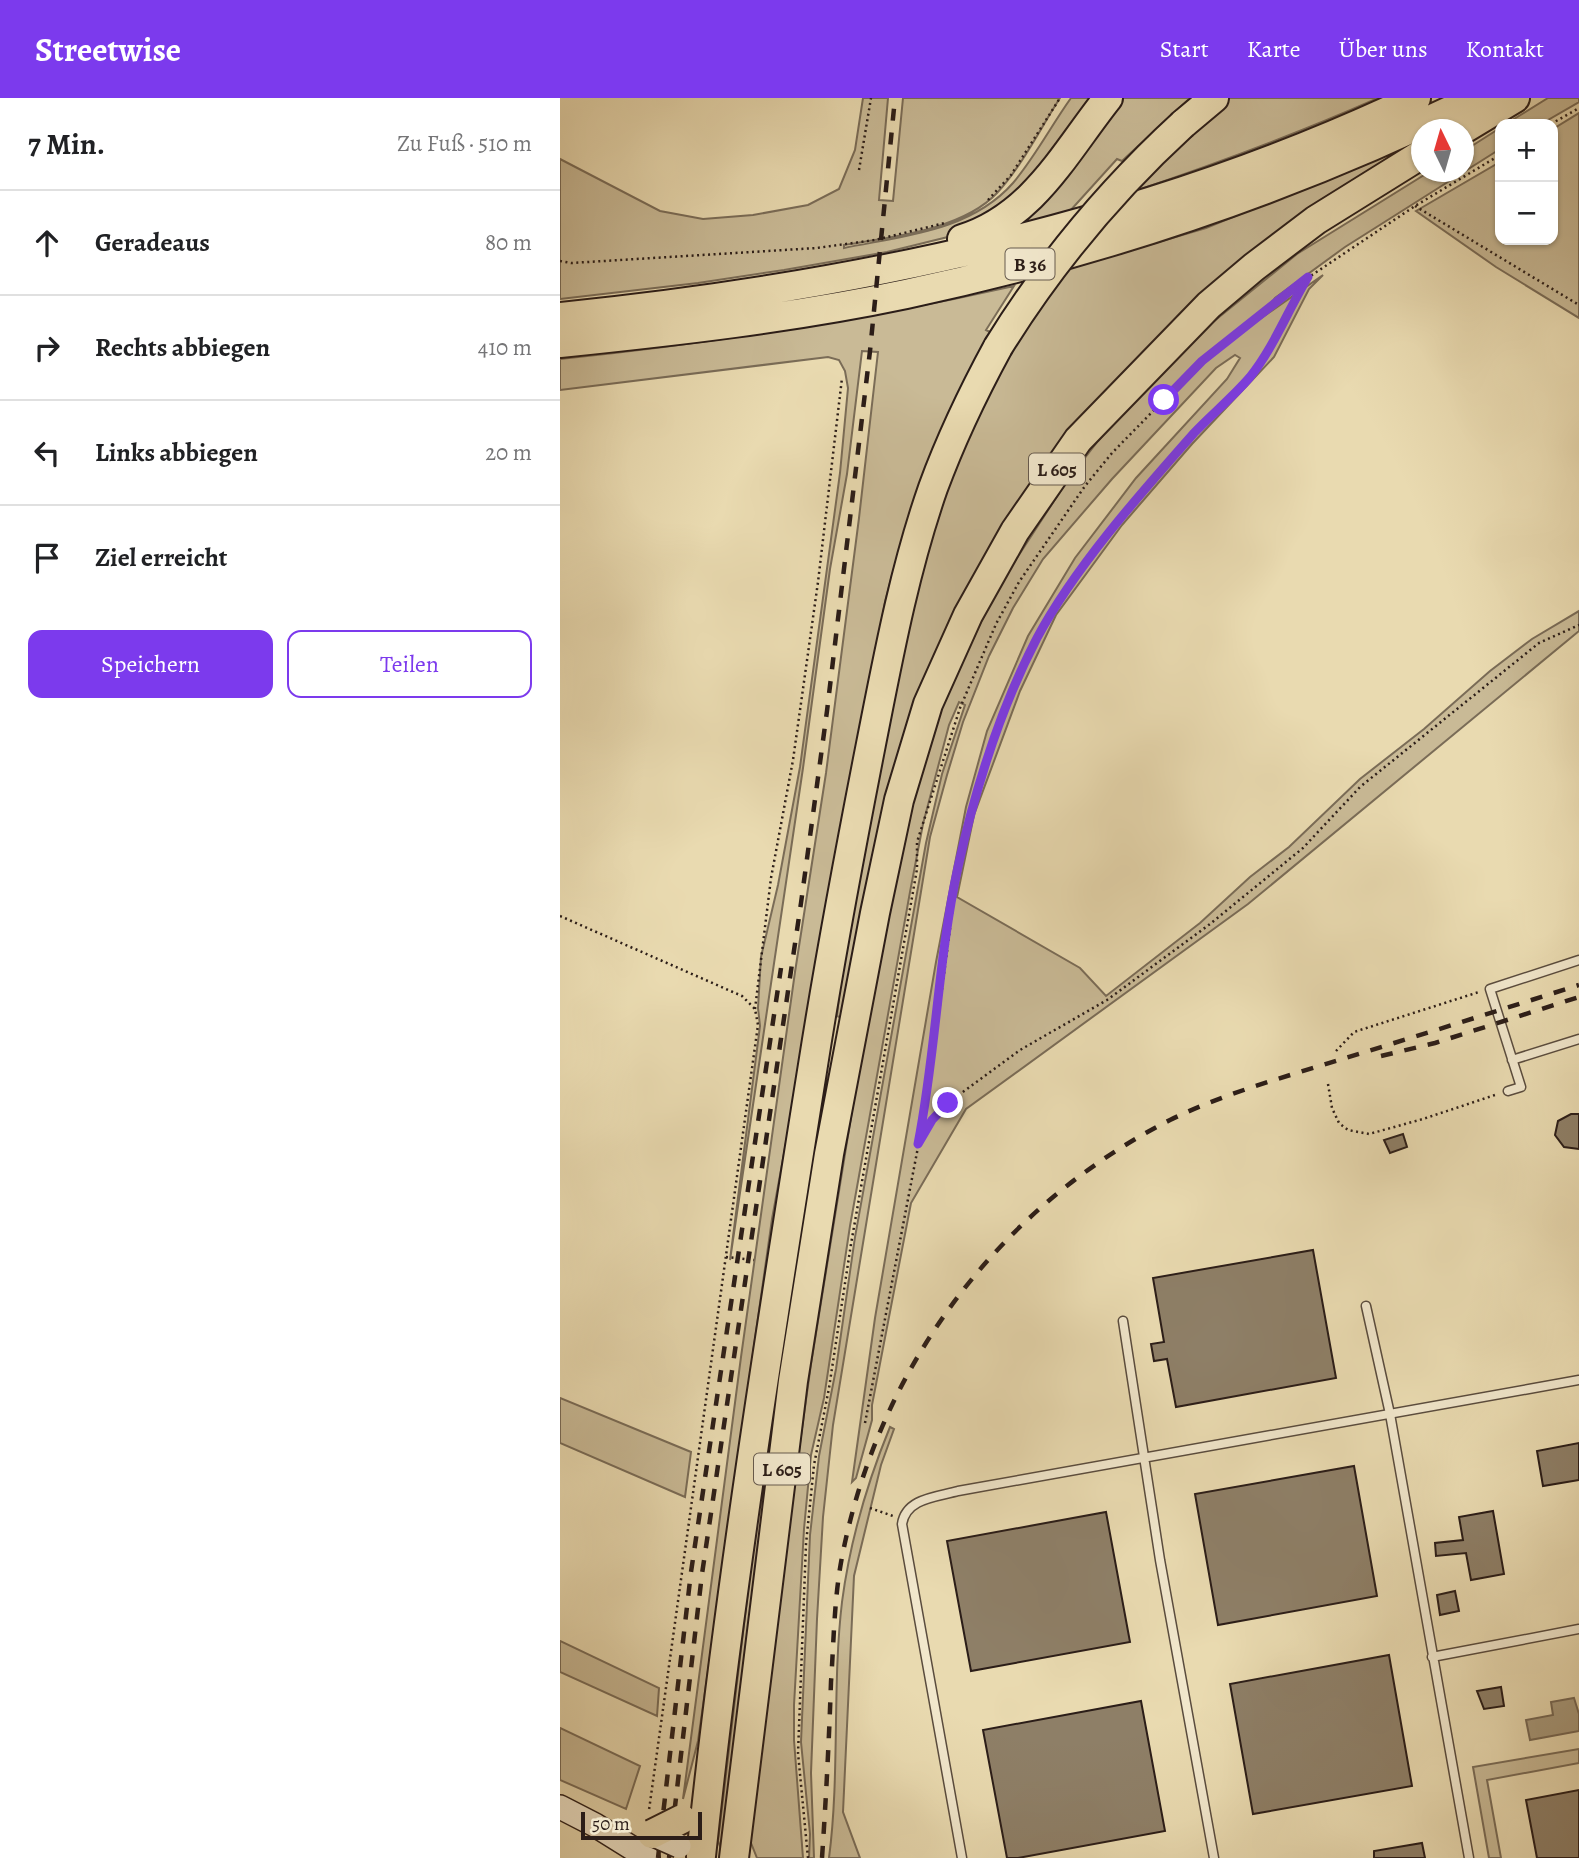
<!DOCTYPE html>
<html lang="de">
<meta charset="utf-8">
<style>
body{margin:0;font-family:Alegreya,serif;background:#f6f6f6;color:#202124}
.controls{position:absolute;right:21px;top:21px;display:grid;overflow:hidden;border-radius:14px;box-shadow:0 2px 5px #0004}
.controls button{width:63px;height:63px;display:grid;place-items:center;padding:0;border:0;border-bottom:2px solid #e0e0e0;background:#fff;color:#202124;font:35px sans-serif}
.compass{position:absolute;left:851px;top:21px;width:63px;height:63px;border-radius:50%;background:#fff;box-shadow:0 2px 5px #0004;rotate:355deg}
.scale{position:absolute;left:21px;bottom:18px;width:121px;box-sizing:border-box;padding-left:7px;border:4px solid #2b1d18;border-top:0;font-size:19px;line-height:24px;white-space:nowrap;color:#2b1d18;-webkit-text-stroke:5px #f1e7cc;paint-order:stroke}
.stop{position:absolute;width:21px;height:21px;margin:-16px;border:5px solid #7c3aed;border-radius:50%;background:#fff}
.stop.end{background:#7c3aed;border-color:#fff;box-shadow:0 2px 7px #0008}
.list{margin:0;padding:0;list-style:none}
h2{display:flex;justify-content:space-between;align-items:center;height:91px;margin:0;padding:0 28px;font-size:30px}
h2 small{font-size:23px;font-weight:400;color:#757577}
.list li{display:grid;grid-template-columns:46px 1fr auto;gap:21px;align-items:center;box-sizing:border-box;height:105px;padding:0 28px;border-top:2px solid #e0e0e0}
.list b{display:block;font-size:26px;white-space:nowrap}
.list em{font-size:23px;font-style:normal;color:#757577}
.actions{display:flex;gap:14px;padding:21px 28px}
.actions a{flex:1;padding:16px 0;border:2px solid #7c3aed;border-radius:14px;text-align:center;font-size:24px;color:#7c3aed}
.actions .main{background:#7c3aed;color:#fff}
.icon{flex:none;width:38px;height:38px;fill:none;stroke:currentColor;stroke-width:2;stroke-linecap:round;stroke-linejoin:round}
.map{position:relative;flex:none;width:1019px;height:1760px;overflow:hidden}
header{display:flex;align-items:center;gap:42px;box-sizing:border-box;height:98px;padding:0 35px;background:#7c3aed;color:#fff}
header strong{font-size:33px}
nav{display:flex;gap:38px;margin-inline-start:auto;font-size:24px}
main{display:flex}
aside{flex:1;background:#fff}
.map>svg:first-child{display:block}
</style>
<header>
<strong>Streetwise</strong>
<nav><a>Start</a><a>Karte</a><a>Über uns</a><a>Kontakt</a></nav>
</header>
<main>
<aside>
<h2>7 Min.<small>Zu Fuß · 510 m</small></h2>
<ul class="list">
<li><svg class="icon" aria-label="ahead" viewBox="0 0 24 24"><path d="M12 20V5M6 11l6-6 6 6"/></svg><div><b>Geradeaus</b></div><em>80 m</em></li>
<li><svg class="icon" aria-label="right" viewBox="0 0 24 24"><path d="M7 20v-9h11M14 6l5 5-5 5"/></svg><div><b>Rechts abbiegen</b></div><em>410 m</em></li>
<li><svg class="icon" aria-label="left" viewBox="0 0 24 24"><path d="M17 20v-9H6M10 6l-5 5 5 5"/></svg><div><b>Links abbiegen</b></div><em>20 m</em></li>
<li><svg class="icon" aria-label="arrive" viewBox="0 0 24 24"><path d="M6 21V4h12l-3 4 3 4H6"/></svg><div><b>Ziel erreicht</b></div></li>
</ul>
<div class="actions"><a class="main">Speichern</a><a>Teilen</a></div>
</aside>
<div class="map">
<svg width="1019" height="1760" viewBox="0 0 1019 1760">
<rect width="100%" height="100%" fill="#e9dab0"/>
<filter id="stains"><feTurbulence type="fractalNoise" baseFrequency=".00286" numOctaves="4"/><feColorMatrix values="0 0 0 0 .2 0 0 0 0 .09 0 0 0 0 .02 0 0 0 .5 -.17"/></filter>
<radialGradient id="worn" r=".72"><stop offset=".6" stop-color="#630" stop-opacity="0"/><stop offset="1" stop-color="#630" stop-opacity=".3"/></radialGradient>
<!-- green -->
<path fill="#c9ba96" stroke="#7a6c57" stroke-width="2" d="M303,0H328L319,102L333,103L343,0H500C480,31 462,68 437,95C402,132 331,139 284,147V150C342,138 411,133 453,85C475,59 491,28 511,0H540L488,72L400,136L327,154L224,172L138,185L0,201V61L100,113L143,121L193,117L248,107L279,91L295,52Z
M555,0H630L562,63L557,61L509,114L451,128Z
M669,0H818C737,36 655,66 572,94L647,17Z
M988,0H1019V4L981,26H946Z
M1019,15V220L936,169L856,113L940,64V142H993V31Z
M940,30V51L785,149L715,200L700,221L763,177L749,191L714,259L632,346L562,427L496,517L460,593L414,717L397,799L520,870L546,898L640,825L690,779L729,749L800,681L864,631L930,573L972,541L1019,513V533L688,806L406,1011L351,1105L312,1307V1322L296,1380L292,1384L315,1220L376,864L406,709L427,633L468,538L515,460L576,380L667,281L680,260L675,257L656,270L552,381L483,461L453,510L429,558L403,624L387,677L370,739L273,1327L263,1419L257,1521L251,1675L254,1760H249L250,1736L241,1644L250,1437L259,1358L276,1271L295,1139L366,745L382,676L405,607L399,604L389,627L363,726L350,794L290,1128L264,1300L251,1357L244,1431L234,1607V1642L243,1760H197L191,1745L189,1711L251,1266L302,951L344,732L368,645L385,599L424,518L451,469L507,383L538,343L583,292L653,224L737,156L869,74H904V53Z
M861,42V46L692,158L428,460L282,920L277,918L284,851L336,573L371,426L438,269L507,171L646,130Z
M454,188L426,232L430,234C382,320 349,408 325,504L212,1121L138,1643L123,1701L181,1259L235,874L266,675L299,420L318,254L302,253L287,376L270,471L243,670L170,1162L200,928L198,910L201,859L218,787L240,669L280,375L288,290L285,273L279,262L268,259L0,292V261C153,245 304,222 454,188Z
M246,1087L252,1089L166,1736L160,1748L158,1743L191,1468L193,1420Z
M0,1300L131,1354L125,1399L0,1345Z
M330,1329L334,1331L321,1367L294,1478L283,1714L300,1760H269C280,1676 272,1588 282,1504C290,1443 307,1385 330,1329Z
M0,1543L99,1590L97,1618L0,1574Z
M0,1630L80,1668L66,1711L0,1682Z
M1019,1651V1665L927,1682L941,1760H929L913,1669Z"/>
<!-- water -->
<path fill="#a89a7c" stroke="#766854" stroke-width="2" d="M1014,1600L1019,1616V1633L970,1642L966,1622L993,1617L991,1604Z"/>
<!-- building -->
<path fill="#8e7f67" stroke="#2b1d18" stroke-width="2" d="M1011,1016H1019V1051L1004,1049L995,1037L998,1023Z
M843,1036L847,1049L830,1055L824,1042Z
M753,1152L776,1280L616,1309L607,1261L594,1263L591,1246L604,1244L593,1180Z
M1019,1345V1382L983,1388L977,1353Z
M794,1368L817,1498L658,1527L635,1396Z
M933,1413L944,1476L911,1482L906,1455L876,1458L875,1445L903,1442L899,1419Z
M546,1414L570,1544L411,1573L387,1443Z
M895,1493L899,1513L880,1517L877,1497Z
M829,1557L852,1688L693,1716L670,1586Z
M941,1589L944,1608L924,1611L917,1593Z
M581,1603L605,1733L458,1760H447L423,1632Z
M1019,1692V1760H977L966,1702Z
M862,1745L865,1760H814V1753Z"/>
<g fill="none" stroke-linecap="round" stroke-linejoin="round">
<!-- lane casing -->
<g stroke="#5a4c3e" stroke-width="11">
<path id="lane" d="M952,962L1019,941
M948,993L961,989L930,891L1019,862
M806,1208L830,1316L909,1760
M563,1223L600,1462L654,1760
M872,1559L1019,1531
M402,1760L342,1426C346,1400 377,1399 398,1393L1019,1282"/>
</g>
<!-- secondary casing -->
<g stroke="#2b1d18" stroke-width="26">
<path id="secondary" d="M0,1709L35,1727L88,1760"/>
</g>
<!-- highway casing -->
<g stroke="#2b1d18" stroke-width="32">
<path id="highway" d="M623,26L654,0
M902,32L955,0
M402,141C473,119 505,54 548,0
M0,219C294,189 587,128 856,0
M0,245C116,233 232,220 346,196C543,154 736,89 916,0
M141,1758C169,1493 211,1230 253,967C270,859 290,753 311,646C328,560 344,473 373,390C391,341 413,295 438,249
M174,1760L233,1283L269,1056L315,815L339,702L368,606L408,517L455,433L518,342L649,207L694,169L756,122L862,56"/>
</g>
<!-- path -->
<path stroke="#2b1d18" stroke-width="2.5" stroke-dasharray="2 3.5" stroke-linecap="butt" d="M991,26L1019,10
M299,72L311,0
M428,102L451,77L500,0
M855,108L1019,207
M0,163L11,165L257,150L315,142L385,125
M0,818L182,898L195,911L198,927L89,1712
M195,911L211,780L233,662L258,484L282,280
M776,953L794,934L919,894
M768,986L772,1010L779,1025L788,1032L809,1036L863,1021L938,996
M360,1043L372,1022L388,1005L460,952L547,902L650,826L743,750L800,689L979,545L1019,527
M166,1159L194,1162
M305,1325L368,997L398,770L420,688L447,606L478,540L522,469L635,334L689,280L716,241L733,203L747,182
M310,1410L333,1418
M248,1760L238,1655L246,1446L254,1367L269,1290L291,1146L357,771V744L400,610L436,526L459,484L525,388L552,355L642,263L749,179L855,108L940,57"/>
<!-- lane -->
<use href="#lane" stroke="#f1e7cc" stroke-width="8"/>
<!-- secondary -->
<use href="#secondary" stroke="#f1e7cc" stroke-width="23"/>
<!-- highway -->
<use href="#highway" stroke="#e9dab0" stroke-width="28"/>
<!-- rail -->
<path stroke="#2b1d18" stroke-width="4.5" stroke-dasharray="12 12" stroke-linecap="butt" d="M821,958L875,945L1019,899
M98,1760L131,1474L221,870
M109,1760L142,1476L241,805L267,613L310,253L335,0
M262,1760C266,1701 269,1643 271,1584C274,1541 274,1497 283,1454C321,1267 439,1109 610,1022C665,995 725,979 782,961C861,937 940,912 1019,887"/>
<!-- secondary-bridge casing -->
<g stroke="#2b1d18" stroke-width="26" stroke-linecap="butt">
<path id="secondary-bridge" d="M92,1736L119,1748"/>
</g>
<!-- highway-bridge casing -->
<g stroke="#2b1d18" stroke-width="32" stroke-linecap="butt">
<path id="highway-bridge" d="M438,249C490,165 551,92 623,26
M92,1736L122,1721"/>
</g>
<!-- secondary-bridge -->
<use href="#secondary-bridge" stroke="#f1e7cc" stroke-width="23"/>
<!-- highway-bridge -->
<use href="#highway-bridge" stroke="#e9dab0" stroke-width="28"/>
</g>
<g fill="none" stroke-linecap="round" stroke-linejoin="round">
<!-- route -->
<path stroke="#7c3aed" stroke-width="9" d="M388,1005L372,1022L358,1046C376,955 378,860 398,769C415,692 440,611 477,540C515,469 580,396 634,335C652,316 673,299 690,279C714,249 728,212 748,179L642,263L604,302"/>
</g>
<g text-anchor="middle" stroke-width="6" stroke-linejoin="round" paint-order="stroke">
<!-- shield labels -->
<g fill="#f1e7cc" stroke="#665a4e" stroke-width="2">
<rect x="445.5" y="150.5" width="49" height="31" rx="5"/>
<rect x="469" y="355.5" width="56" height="31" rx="5"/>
<rect x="194" y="1355.5" width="56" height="31" rx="5"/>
</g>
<g font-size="19" font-weight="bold" fill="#2b1d18">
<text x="470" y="173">B 36</text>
<text x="497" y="378">L 605</text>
<text x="222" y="1378">L 605</text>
</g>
</g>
<rect width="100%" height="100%" filter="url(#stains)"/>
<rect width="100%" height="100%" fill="url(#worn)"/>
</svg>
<div class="controls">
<button>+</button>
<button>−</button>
</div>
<svg class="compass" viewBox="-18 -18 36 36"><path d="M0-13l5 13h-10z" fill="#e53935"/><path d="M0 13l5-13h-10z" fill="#757577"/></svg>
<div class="scale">50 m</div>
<div class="stop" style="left:604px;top:302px"></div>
<div class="stop end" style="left:388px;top:1005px"></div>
</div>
</main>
